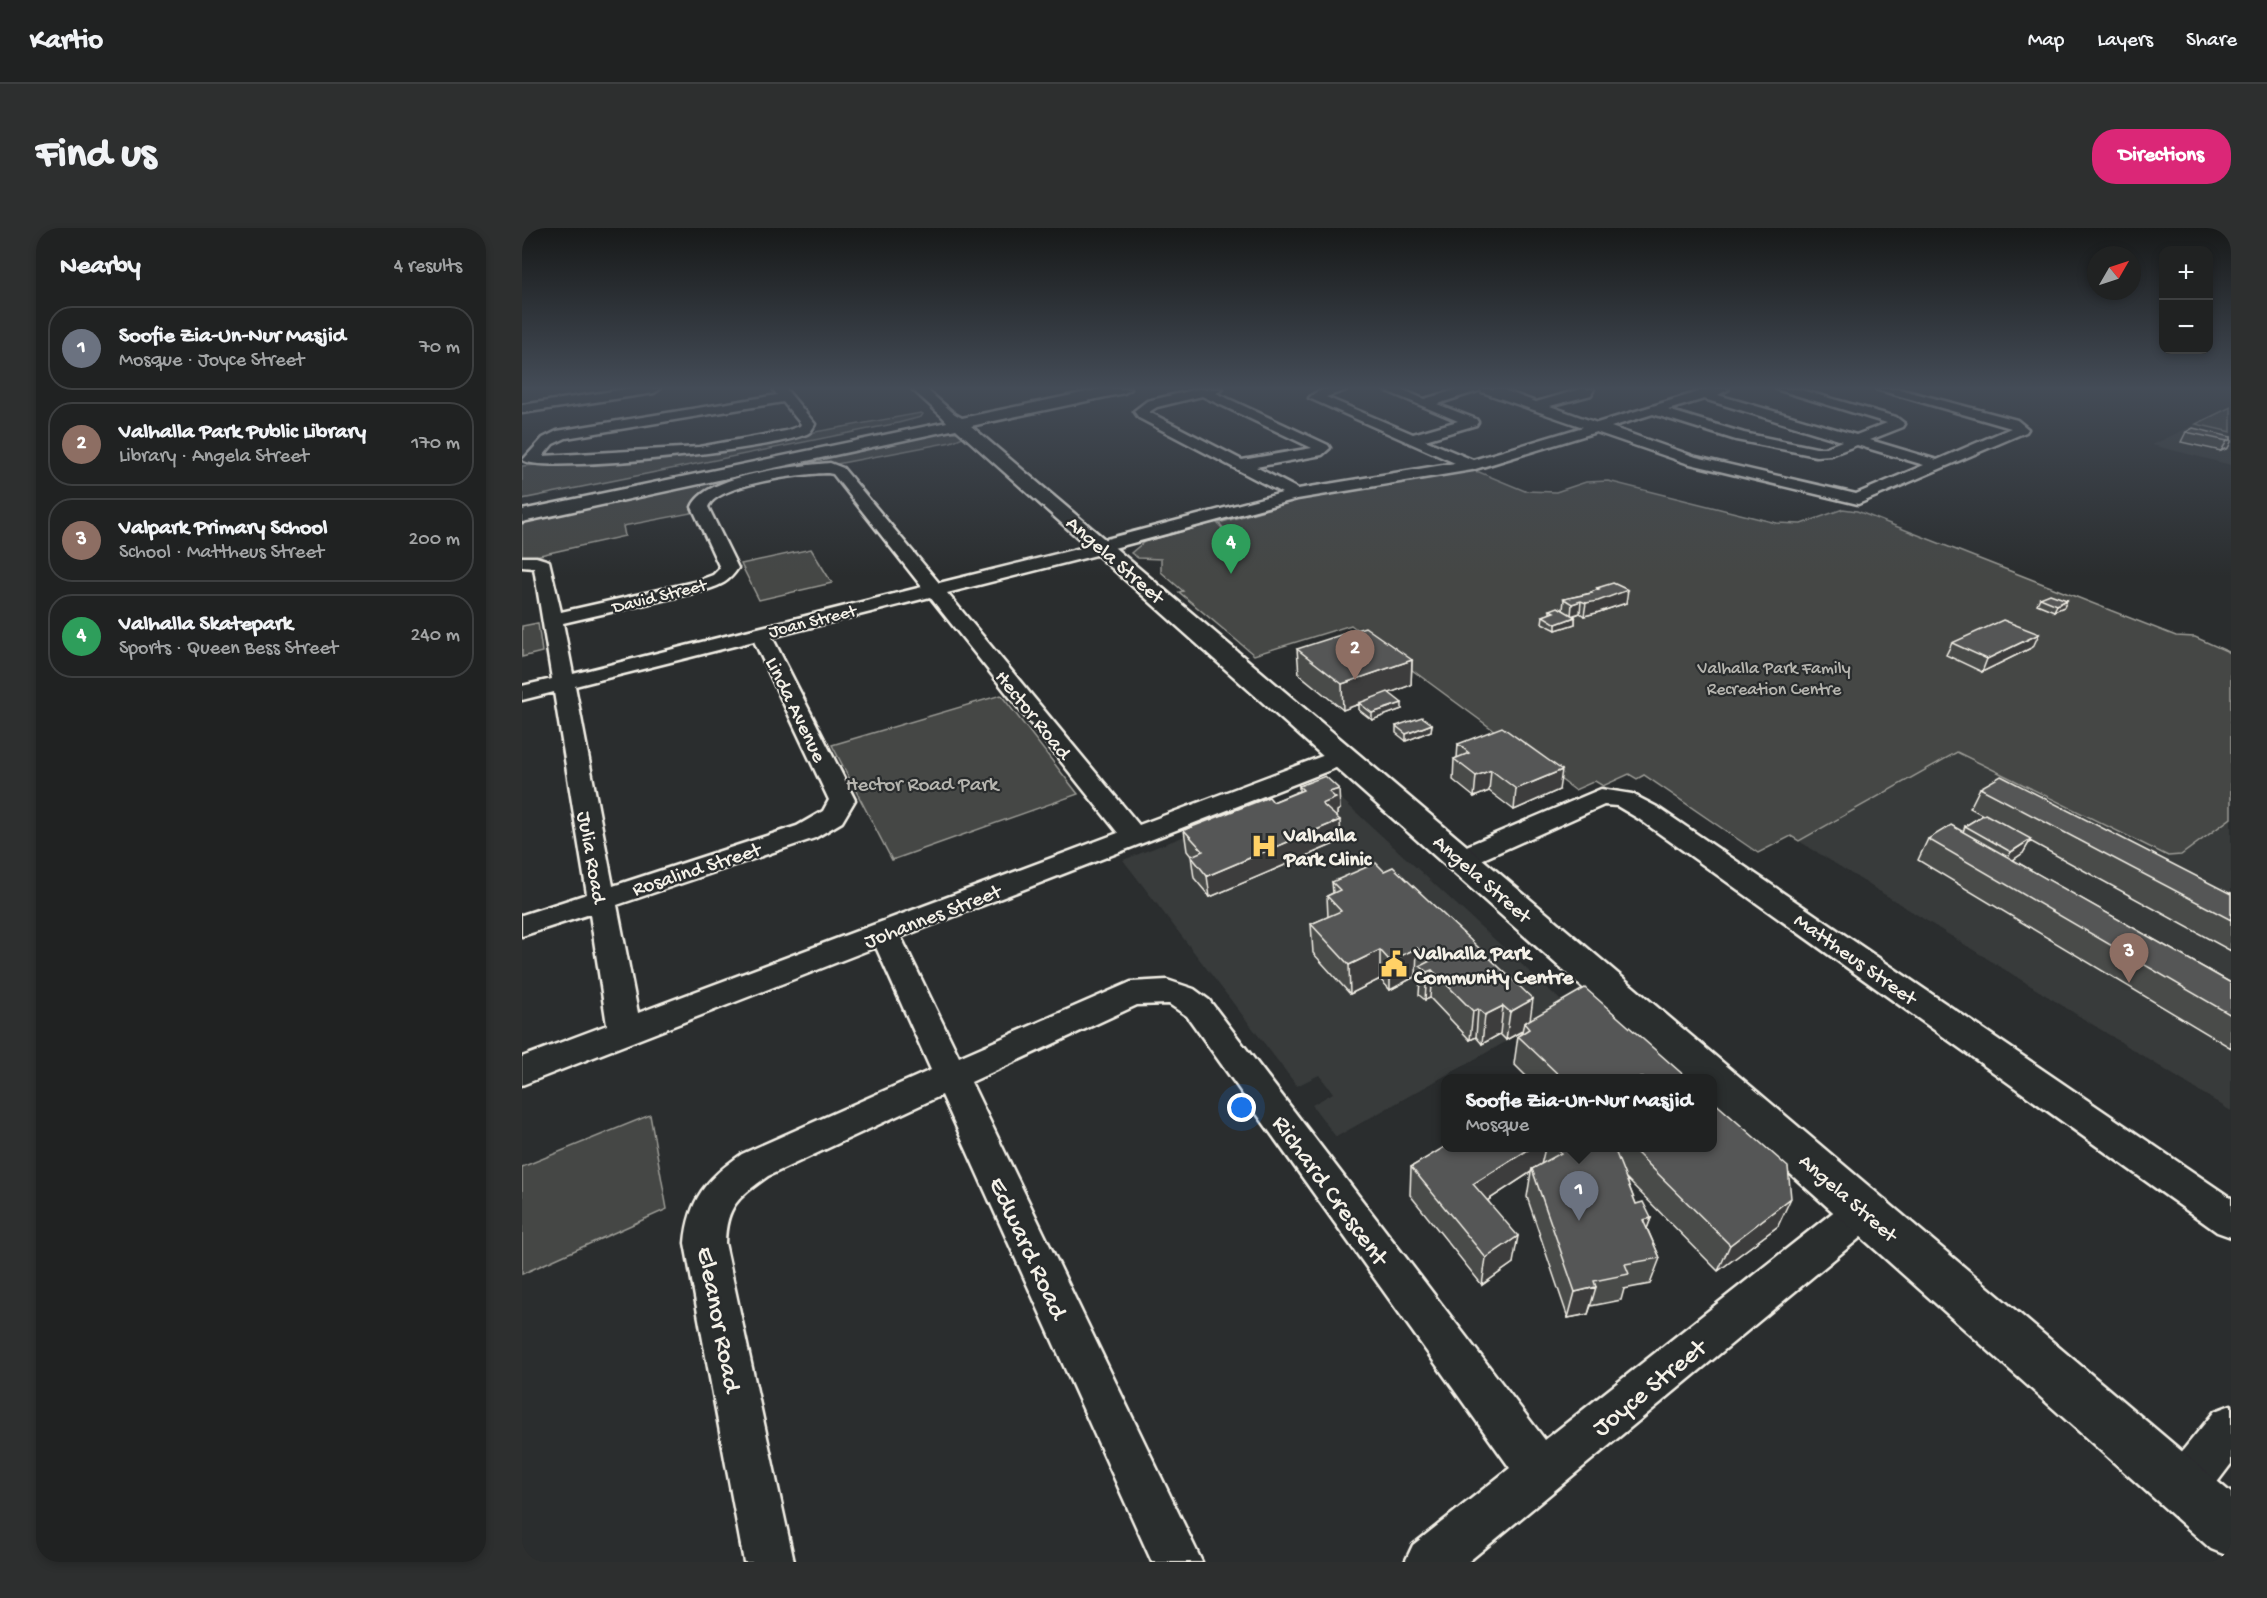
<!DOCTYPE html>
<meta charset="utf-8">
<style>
body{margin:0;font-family:"Gochi Hand",sans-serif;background:#2d2f2f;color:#f1f3f6}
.controls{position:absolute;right:18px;top:18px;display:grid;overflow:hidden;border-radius:12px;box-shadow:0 3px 9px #0003}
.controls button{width:54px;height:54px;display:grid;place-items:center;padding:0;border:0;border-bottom:2px solid #3d3f40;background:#202222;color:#f1f3f6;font:30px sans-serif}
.compass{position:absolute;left:1565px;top:18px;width:54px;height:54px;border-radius:50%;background:#202222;box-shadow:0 3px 9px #0003;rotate:51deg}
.you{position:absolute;left:720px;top:880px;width:21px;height:21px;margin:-15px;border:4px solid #fff;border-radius:50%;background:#1a73e8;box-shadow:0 0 0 9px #1a73e833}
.badge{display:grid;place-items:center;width:39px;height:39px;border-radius:50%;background:#db2777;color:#fff;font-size:20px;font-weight:700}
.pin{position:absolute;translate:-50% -50px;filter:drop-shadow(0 2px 3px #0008)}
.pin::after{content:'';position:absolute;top:32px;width:21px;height:18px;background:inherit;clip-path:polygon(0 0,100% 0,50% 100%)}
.popup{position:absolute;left:919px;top:846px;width:276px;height:78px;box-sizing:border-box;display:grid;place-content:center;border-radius:12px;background:#202222;filter:drop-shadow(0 2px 4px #0005);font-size:20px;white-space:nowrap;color:#a2a4a5}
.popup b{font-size:22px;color:#f1f3f6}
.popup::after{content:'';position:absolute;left:50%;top:100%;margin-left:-12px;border:12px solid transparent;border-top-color:#202222}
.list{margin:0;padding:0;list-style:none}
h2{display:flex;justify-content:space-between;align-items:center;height:78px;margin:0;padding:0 24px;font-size:26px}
h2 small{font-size:20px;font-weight:400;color:#a2a4a5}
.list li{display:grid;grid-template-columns:39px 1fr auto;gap:18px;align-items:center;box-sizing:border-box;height:84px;margin:0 12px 12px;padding:0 12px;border:2px solid #3d3f40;border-radius:24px}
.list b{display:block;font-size:22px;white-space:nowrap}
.list p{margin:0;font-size:20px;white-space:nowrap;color:#a2a4a5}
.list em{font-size:20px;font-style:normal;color:#a2a4a5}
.map{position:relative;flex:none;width:1709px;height:1334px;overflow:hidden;border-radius:24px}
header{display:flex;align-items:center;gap:36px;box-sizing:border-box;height:84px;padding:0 30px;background:#202222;border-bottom:2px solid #3d3f40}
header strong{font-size:28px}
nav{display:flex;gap:33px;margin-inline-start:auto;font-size:21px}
.intro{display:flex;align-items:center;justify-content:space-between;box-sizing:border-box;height:144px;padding:0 36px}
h1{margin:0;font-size:42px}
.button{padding:15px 27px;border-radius:24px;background:#db2777;color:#fff;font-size:21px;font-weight:700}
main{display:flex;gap:36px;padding:0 36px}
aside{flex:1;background:#202222;border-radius:24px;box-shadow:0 3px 9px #0003}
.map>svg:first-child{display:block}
</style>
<header>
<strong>Kartio</strong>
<nav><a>Map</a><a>Layers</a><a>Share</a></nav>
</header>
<div class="intro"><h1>Find us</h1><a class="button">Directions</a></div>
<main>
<aside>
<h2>Nearby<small>4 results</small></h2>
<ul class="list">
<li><span class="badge" style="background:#6b7280">1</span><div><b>Soofie Zia-Un-Nur Masjid</b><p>Mosque · Joyce Street</p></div><em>70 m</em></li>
<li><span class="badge" style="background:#8d6e63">2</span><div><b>Valhalla Park Public Library</b><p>Library · Angela Street</p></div><em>170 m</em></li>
<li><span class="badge" style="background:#8d6e63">3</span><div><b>Valpark Primary School</b><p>School · Mattheus Street</p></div><em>200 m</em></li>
<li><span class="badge" style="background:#2e9e5b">4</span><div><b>Valhalla Skatepark</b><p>Sports · Queen Bess Street</p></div><em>240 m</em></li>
</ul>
</aside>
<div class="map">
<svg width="1709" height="1334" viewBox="0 0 1709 1334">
<rect width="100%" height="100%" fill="#2a2d2e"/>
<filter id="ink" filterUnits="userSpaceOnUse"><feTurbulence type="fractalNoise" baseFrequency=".0167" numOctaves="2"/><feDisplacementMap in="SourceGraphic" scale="12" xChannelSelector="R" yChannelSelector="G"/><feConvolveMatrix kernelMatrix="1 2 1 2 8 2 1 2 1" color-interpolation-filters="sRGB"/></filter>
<g filter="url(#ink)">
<!-- built -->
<path fill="#373a3a" d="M1709,179V237L1630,217L1674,196Z
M1435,524L1646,628L1659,627L1709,590V883L1277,613Z
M785,561L811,563L1046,779L814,909L790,877L811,865L797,847L775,858L601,632Z"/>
<!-- green -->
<path fill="#444645" stroke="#9c9c96" stroke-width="1.5" d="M1709,179V204L1674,196Z
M399,185L401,186L399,189L376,195L0,271V238L171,226Z
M432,204L438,205L441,209L429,214L304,238L290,239L177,271L172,276L174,284L101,298L103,308L0,331V293L414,205Z
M939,242L957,244L1003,263L1034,264L1064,254L1086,253L1254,295L1279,296L1321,281L1335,283L1654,408L1673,409L1709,425V590L1659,627L1646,628L1435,524L1277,613L1269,608L1236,625L1122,547L1115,551L1107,546L1081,558L1073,553L1053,562L829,397L732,427L657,364L661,363L639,344V331L616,330L609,325L622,314L694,294L710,310L697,295L753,279V276Z
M289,321L310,355L237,372L219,336Z
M16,395L20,424L0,429V398Z
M479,467L556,566L370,632L310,517Z
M128,887L145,981L0,1046V939Z"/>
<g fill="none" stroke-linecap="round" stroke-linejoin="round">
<!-- street casing -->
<g stroke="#f4f1e8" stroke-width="5">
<path id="street" d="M104,161H138L132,165L0,185V177Z
M251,161H264L293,196C293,197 289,203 288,204C267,221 15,247 1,232L21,210L35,203L255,167ZM261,174L279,196L278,198L264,203L177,219L21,228L31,216L44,210Z
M390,161H404L436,189L429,193L424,192Z
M676,161H701L694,165L806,217L808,220L800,227L734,239L776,261L933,235L787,170C797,159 813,161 827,161L804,169L891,206L936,193L860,161H879L902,171L937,161H979L1014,174L1059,161H1072L1069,167L1028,178L1075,195L1186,161H1207L1196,167L1334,207L1365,195L1254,161H1276L1374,189L1383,196L1381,199L1348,212L1415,232L1489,200L1354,161H1377L1495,192L1506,201L1504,204L1336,276L1164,235L1074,204L950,242L775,271L588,321L586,324L425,365L617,597L811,524L820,522L829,524L832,529L829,534L379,709L437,829L609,754L645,752L672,761L687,772L1023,1212L1329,970L1343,965L1357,970L1362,982L1357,994L946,1334H883L891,1317L988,1240L665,788L647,776L615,777L449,854L680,1334H630L420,867L246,948C217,969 204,977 203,1015L272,1334H222L163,1015C167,971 185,950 220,926L409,842L354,719L0,857V829L85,797L68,686L0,708V687L65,666L32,464L0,472V458L30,451L12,340L0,339V329H14L27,333L39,384L172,354L191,347L198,340L170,279C182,248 266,239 297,236L308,235L321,240L417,355L571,317L573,314L760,265L617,190L612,183L625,173ZM959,162L960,164L1061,199L951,232L903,212L954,197L956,194L954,191L915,176ZM680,168L790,220L720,232L627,184L635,179ZM1182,171L1320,213L1302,220H1294L1222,205L1146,182ZM1131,186L1214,212L1294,228L1309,227L1335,217L1402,237L1334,266L1174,229L1089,199ZM306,245L311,246L400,359L51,446L41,395L184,362C199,357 207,354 216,340L186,279C195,256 283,245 306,245ZM408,369L596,605L116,785L95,677L293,610L320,594L333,572L250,409ZM232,413L307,572L301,583L275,598L91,658L53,458Z
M1079,561L1110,566L1135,579L1709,970V1009L1695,1004L1117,591L1095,578L1082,577L948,637L938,640L928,637L924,631L928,625Z
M1709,1177V1236L1678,1277L1661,1283L1644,1277L1638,1260L1644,1243L1693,1183Z"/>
</g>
<!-- secondary casing -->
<g stroke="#f4f1e8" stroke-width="5">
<path id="secondary" d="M579,161H609L602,165L449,198L1709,1265V1329L1689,1321L1190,876V850H1162L434,201L0,294V282L425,194L421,189L429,184L440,190Z"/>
</g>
<!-- street -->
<use href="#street" fill="#2a2d2e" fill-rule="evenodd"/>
<!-- secondary -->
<use href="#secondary" fill="#2a2d2e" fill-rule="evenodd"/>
</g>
<!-- wall -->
<path fill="#494b4a" stroke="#f4f1e8" stroke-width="1.5" d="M1664,204L1709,209L1706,220L1699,223L1659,214Z
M1075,360L1104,375L1074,385L1062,388L1058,385L1051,388L1053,389V396L1034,402L1020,395L1021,388L1028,386V382H1041L1042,371L1069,365V364L1075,362Z
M1518,370L1545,372L1542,379L1532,383L1515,376Z
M1430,415L1511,419L1460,444L1424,427Z
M775,421L890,432L889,457L867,465L880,481L850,492L837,482V476L821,482L777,446Z
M910,496L909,503L884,513L874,505V498Z
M936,516L1037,562L992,582L967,563L952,569L931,552L932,531L935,530Z
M777,558L818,581L815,583V589L819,613L688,669L672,650L669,628L665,623L662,602L751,574L777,563Z
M1458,560L1708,666L1709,664V723L1508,613L1501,625L1491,632L1709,755V820L1396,632L1406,611L1441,604L1443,598L1461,587L1448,580Z
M810,654L1008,791L1165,850H1006L992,836L996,808L1000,805V803L984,812L978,806L960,816L954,809L948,812L908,770L903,772L897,767L898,752L894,748L868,762L858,751L828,766L791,725L789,696L806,689L805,668L811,665Z
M924,920H1191L1256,998L1196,1043L1104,950L1114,976L1129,990L1125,1000L1138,1030L1128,1056L1102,1061L1099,1072L1069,1078L1066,1086L1046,1090L1005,969L1009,944L966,972L991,1035L960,1057L888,967L889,939Z"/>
<!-- shaded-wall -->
<path fill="#3c3d3c" stroke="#f4f1e8" stroke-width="1.5" d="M1709,211V214L1706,220L1699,223L1705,213Z
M1106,362L1104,375L1074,385L1062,388L1064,375Z
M1545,372L1542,379L1532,383L1535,377Z
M1059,373L1058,385L1049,388L1050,376Z
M1053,389V396L1034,402V396Z
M1517,406L1511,419L1460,444L1465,431Z
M890,432L889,457L838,476L837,475V476L821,482L820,456Z
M880,475V481L850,492V485Z
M910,496L909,503L884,513V506Z
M969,542L967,563L952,569L954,548Z
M1040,542L1037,562L992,582L994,561Z
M817,561L818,581L815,583V591L800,576L807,564Z
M818,592L819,613L688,669L685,648Z
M1509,611L1501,625L1482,638L1489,624Z
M895,720L894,748L868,762V733Z
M858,722V751L828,766L827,737Z
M910,742L908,770L903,772L905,744Z
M1011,771L1007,799L1002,795L1000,803L984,812L988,784Z
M981,778L978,806L960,816L963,787Z
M956,781L954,809L948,812L951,783Z
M1009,920H1023L1019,937L1010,941L1009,944L948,984L951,956Z
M1269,970L1256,998L1196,1043L1208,1017Z
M1129,990L1119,1017L1121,992Z
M996,1008L991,1035L960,1057L964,1030Z
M1074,1059L1066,1086L1046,1090L1053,1064Z"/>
<!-- building -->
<path fill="#555756" stroke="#f4f1e8" stroke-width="1.5" d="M1671,200L1709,209V211L1705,213L1664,204Z
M1091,355L1106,362L1076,373L1064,375L1059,373L1050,376L1042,371L1070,365L1069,364L1077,361L1075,360Z
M1528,366L1545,372L1535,377L1518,370Z
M1036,379L1053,389L1034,396L1021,388L1032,384L1028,382Z
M1481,392L1517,406L1465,431L1430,415Z
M843,399L890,432L820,456L775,421Z
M866,464L880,475L850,485L837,475Z
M900,489L910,496L884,506L874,498Z
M980,499L1040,542L994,561L969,542L954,548L932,531L947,525L936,516Z
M803,548L817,561L807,564L814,570L800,576L818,592L685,648L669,628L681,623L662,602L747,569L751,574L781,562L777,558Z
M1479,548L1709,666V692L1458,560Z
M1463,586L1509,611L1489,624L1443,598Z
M1429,597L1709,755V787L1406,611Z
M854,635L862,643L871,639L1011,771L988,784L981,778L963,787L956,781L951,783L910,742L905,744L898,738L908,733L895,720L868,733L858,722L827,737L789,696L819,683L805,668L818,662L810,654Z
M1063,760L1165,850H1040L996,808L1007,801L1002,795Z
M1191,873L1266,939L1269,970L1208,1017L1110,920H1191Z
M924,918V920H1009L951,956L996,1008L964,1030L889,939Z
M1034,920H1092L1114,976L1121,974L1129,990L1121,992L1138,1030L1103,1036L1107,1046L1072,1053L1074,1059L1053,1064L1010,941L1039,925Z"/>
</g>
<!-- sky -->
<linearGradient id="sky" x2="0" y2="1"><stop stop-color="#171919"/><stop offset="0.46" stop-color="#444c57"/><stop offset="1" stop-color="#444c57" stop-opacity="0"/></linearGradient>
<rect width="1709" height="348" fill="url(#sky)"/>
<!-- icons -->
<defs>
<g id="hospital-bare" transform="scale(2.07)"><path d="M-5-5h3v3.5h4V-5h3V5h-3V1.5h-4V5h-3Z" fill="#ffd166" stroke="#2a2d2e" stroke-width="2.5" paint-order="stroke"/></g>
<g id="civic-bare" transform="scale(2.07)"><path d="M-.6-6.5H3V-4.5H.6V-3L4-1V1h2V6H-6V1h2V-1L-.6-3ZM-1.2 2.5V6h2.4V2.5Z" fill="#ffd166" stroke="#2a2d2e" stroke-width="2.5" paint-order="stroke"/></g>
</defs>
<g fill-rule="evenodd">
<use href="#hospital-bare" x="742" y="618"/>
<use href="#civic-bare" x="872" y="736"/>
</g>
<g text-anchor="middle" stroke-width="4.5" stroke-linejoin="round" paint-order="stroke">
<!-- far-street labels -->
<g font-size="18" fill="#f4f1e8" stroke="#2a2d2e">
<text transform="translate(137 367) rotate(-14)" y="6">David Street</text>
<text transform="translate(290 392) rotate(-14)" y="6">Joan Street</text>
</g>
<!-- far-park labels -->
<g font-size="18" fill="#b6b5af" stroke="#2a2d2e">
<text x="1252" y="445">Valhalla Park Family<tspan x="1252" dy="21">Recreation Centre</tspan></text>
</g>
<!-- street labels -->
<g font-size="21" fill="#f4f1e8" stroke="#2a2d2e">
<text transform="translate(594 331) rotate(41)" y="7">Angela Street</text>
<text transform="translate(275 481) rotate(64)" y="7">Linda Avenue</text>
<text transform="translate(512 486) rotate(51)" y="7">Hector Road</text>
<text transform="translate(71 629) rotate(80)" y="7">Julia Road</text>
<text transform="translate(174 640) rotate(-18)" y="7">Rosalind Street</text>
<text transform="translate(961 650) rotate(41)" y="7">Angela Street</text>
<text transform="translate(410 687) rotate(-21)" y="7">Johannes Street</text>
<text transform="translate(1334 730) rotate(35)" y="7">Mattheus Street</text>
<text transform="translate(1327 969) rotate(41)" y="7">Angela Street</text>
</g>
<!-- park labels -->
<g font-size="21" fill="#b6b5af" stroke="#2a2d2e">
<text x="400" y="562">Hector Road Park</text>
</g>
<!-- poi labels -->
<g font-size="21" font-weight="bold" fill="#f4f1e8" stroke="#2a2d2e" text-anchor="start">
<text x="762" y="613">Valhalla<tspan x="762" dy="24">Park Clinic</tspan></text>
<text x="892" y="731">Valhalla Park<tspan x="892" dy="24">Community Centre</tspan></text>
</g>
<!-- near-street labels -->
<g font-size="26" fill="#f4f1e8" stroke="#2a2d2e">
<text transform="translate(810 961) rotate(54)" y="9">Richard Crescent</text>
<text transform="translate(508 1019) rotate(65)" y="9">Edward Road</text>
<text transform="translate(199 1091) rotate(79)" y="9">Eleanor Road</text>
<text transform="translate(1126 1158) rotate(-39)" y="9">Joyce Street</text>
</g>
</g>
</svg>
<div class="controls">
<button>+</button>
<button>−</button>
</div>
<svg class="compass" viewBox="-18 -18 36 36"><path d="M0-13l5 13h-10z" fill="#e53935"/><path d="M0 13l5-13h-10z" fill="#a2a4a5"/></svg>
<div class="you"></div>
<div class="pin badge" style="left:1057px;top:993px;background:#6b7280">1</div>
<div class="popup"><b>Soofie Zia-Un-Nur Masjid</b>Mosque</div>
<div class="pin badge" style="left:833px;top:452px;background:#8d6e63">2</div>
<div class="pin badge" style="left:1607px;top:755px;background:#8d6e63">3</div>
<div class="pin badge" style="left:709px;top:346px;background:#2e9e5b">4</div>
</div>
</main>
